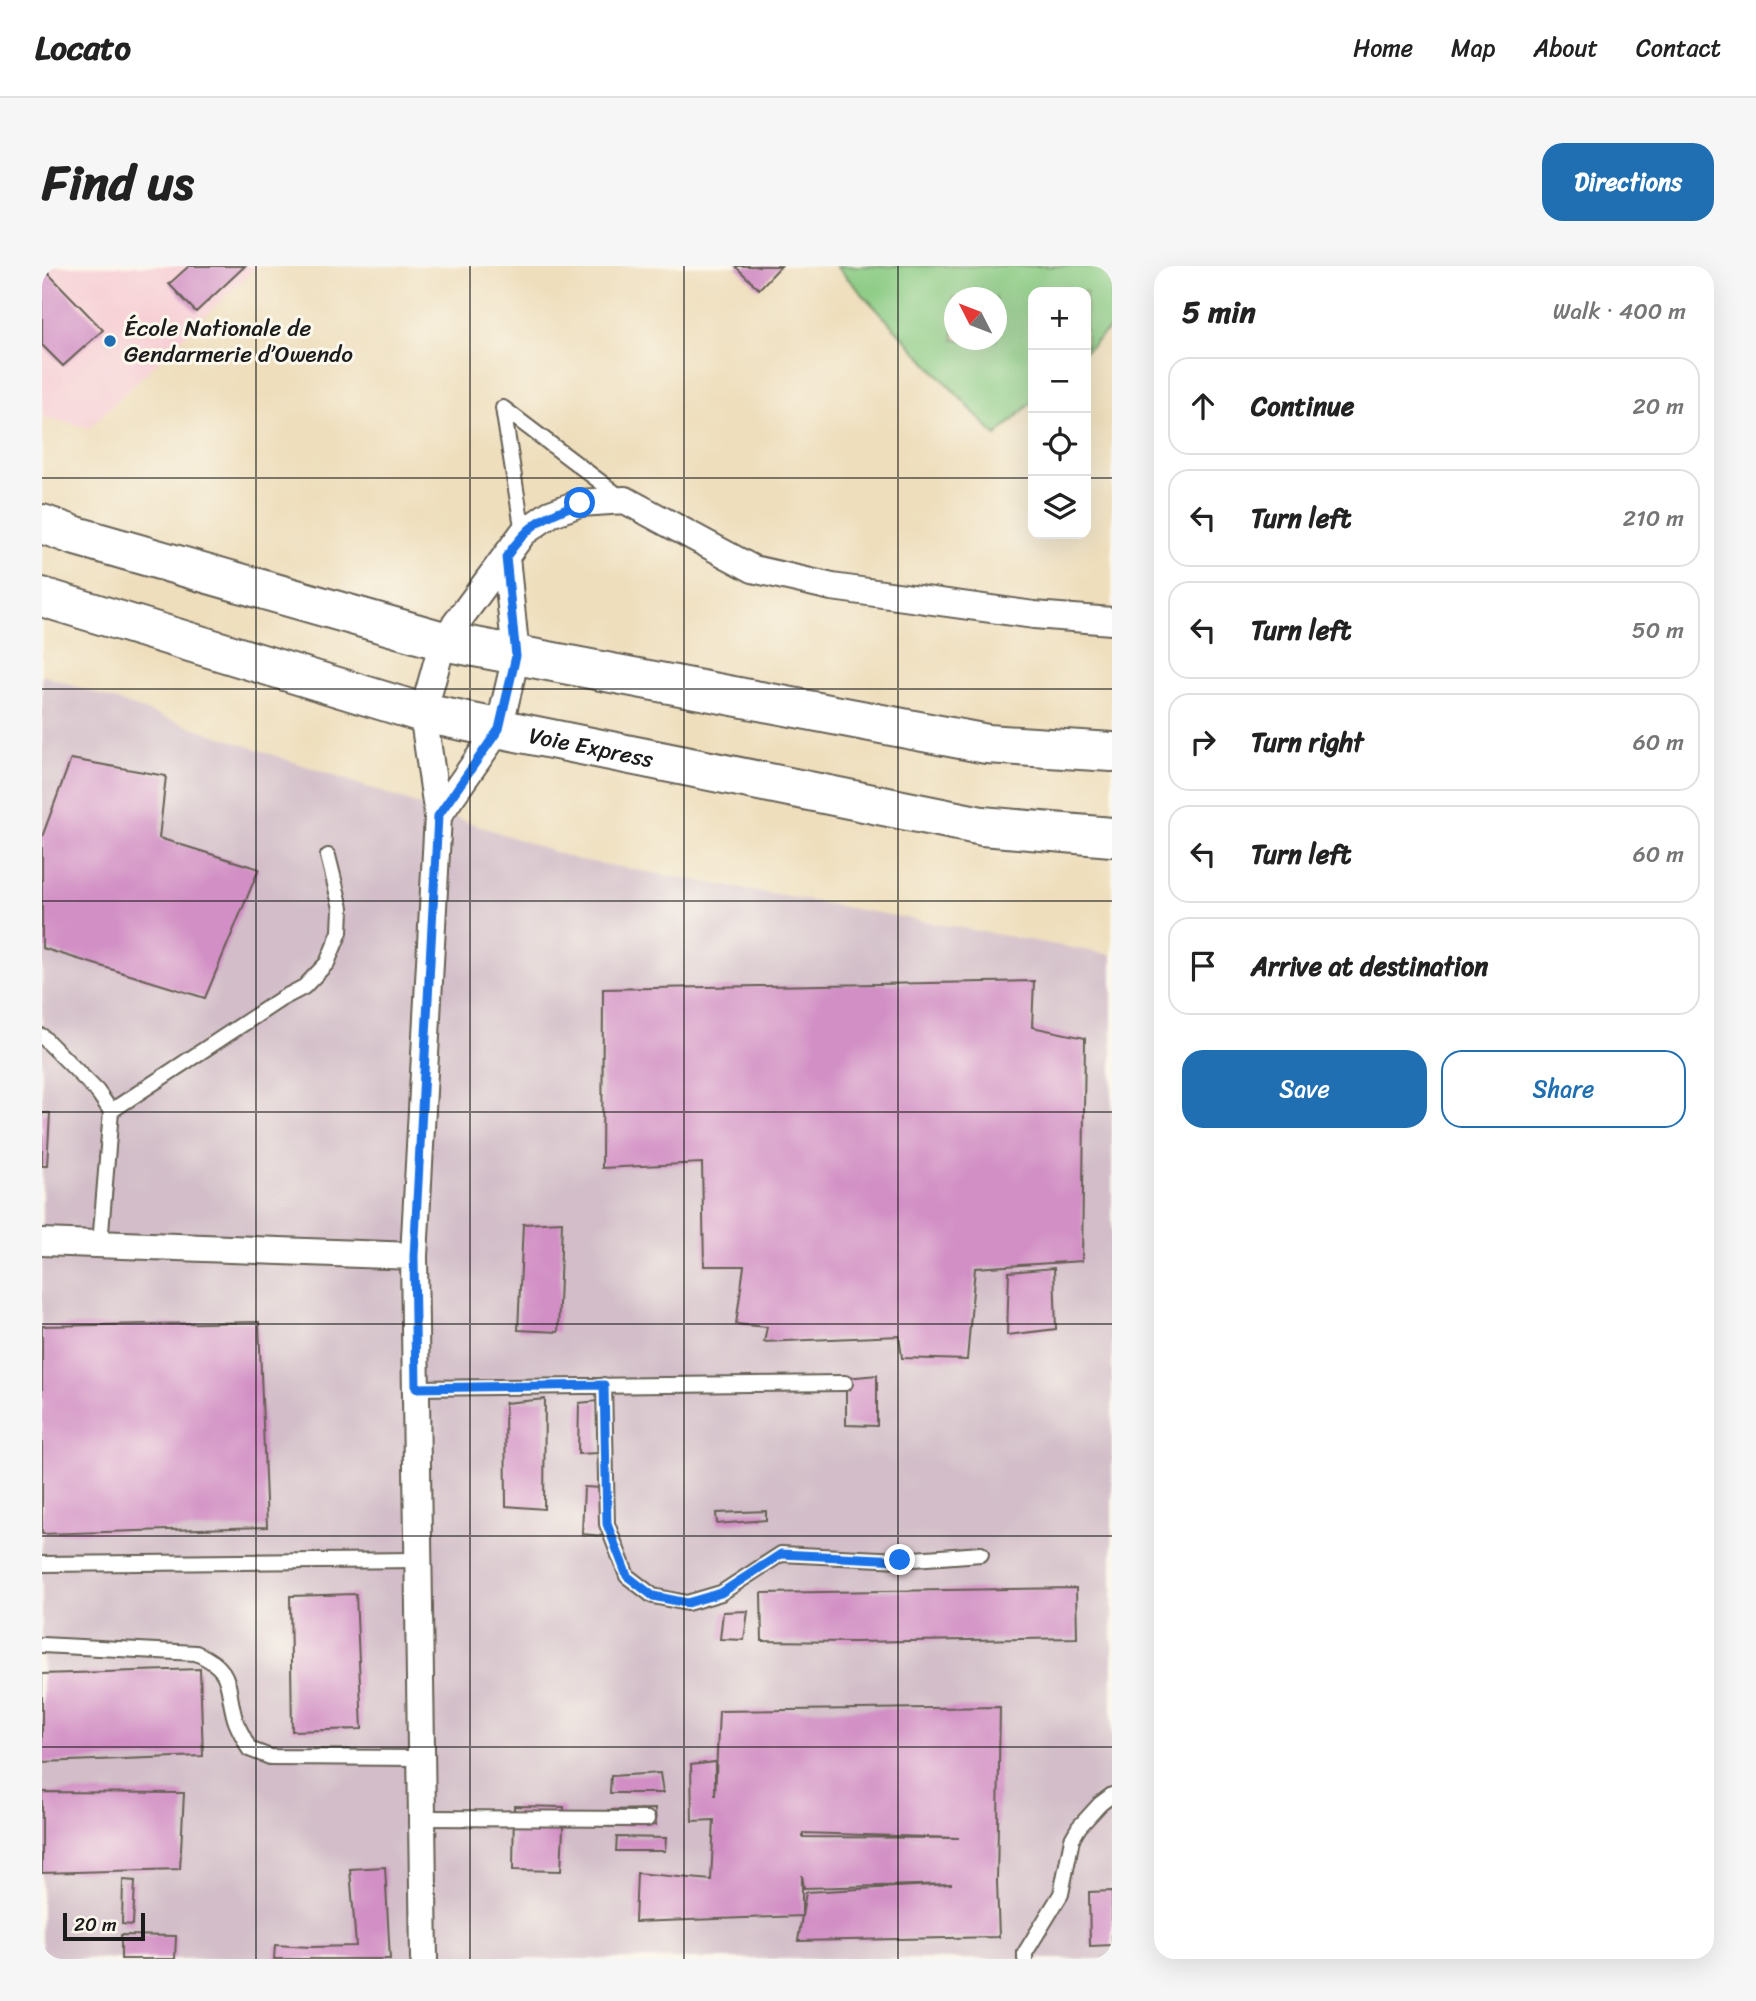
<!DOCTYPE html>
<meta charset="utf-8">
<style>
body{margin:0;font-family:Sriracha,sans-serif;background:#f6f6f6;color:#222}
.controls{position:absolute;right:21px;top:21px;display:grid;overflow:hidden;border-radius:14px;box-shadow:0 7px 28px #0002}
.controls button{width:63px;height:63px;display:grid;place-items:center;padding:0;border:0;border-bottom:2px solid #e0e0e0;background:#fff;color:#222;font:35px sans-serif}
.compass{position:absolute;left:902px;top:21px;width:63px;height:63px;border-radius:50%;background:#fff;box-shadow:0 7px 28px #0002;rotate:312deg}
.scale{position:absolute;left:21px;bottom:18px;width:82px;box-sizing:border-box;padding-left:7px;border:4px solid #1c1c1c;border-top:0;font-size:19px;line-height:24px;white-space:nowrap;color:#1c1c1c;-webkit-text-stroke:5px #fbf7ec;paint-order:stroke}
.stop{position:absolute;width:21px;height:21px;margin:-16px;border:5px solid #1a73e8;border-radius:50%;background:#fff}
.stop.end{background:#1a73e8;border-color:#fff;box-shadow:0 2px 7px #0008}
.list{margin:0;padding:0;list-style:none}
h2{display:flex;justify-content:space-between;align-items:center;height:91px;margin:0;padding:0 28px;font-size:30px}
h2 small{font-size:23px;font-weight:400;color:#767676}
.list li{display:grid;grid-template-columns:46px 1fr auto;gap:21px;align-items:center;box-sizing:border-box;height:98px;margin:0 14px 14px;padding:0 14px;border:2px solid #e0e0e0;border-radius:21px}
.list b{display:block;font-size:26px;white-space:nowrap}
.list em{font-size:23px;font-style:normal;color:#767676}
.actions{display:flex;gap:14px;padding:21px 28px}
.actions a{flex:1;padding:16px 0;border:2px solid #1f6fb2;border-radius:21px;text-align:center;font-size:24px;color:#1f6fb2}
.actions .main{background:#1f6fb2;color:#fff}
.icon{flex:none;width:38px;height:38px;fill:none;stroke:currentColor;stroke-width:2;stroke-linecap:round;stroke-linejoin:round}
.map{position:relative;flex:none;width:1070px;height:1693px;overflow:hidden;border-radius:21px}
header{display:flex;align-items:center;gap:42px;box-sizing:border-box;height:98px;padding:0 35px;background:#fff;border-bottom:2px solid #e0e0e0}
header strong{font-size:33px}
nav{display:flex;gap:38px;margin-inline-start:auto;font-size:24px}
.intro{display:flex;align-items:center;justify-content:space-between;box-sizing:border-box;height:168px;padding:0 42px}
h1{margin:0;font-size:49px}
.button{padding:18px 32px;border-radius:21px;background:#1f6fb2;color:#fff;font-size:24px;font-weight:700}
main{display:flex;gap:42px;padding:0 42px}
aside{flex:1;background:#fff;border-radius:21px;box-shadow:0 7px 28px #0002}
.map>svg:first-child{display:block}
</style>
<header>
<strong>Locato</strong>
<nav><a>Home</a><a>Map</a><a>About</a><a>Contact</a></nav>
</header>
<div class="intro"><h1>Find us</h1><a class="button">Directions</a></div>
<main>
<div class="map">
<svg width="1070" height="1693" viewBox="0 0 1070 1693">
<rect width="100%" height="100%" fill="#fbf7ec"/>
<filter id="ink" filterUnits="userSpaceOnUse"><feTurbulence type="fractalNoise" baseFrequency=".0143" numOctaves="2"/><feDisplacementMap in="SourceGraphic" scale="14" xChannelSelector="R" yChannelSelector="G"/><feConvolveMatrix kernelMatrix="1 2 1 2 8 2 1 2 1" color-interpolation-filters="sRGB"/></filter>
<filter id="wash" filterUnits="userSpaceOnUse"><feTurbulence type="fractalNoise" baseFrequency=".00686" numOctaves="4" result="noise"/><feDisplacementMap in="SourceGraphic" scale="28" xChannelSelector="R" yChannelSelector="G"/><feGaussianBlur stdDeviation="1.57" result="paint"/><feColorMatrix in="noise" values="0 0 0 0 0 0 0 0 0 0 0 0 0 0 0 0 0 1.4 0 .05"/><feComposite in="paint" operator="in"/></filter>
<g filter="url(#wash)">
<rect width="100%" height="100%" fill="#eedebc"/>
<!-- built -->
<path fill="#f7cfd5" d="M0,0H215L47,162L0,151Z"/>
<!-- industrial -->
<path fill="#d2bdc8" d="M0,409L533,593L1070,689V1693H0Z"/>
<!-- green -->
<path fill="#8acb83" stroke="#537450" stroke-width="2" fill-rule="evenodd" d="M794,0H1070V60L1044,85V26H991V135L954,170ZM912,32H954V74H912Z"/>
<g id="blocks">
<!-- building -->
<path fill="#d28fc5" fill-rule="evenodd" d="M147,0H203L154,46L127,18Z
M693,0H739L717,23Z
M0,1L61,64L21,100L0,79Z
M29,493L124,510L117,572L217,603L163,732L0,682V571Z
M992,715L990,761L1043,772L1040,995L933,1002L925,1094L860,1092L857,1070L722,1076L725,1061L694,1058L702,1000H662L660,897L560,902L561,723Z
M0,847H8L5,900H0Z
M520,956L516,1066L476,1064L481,958Z
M1012,1002L1014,1063L965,1069L967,1006Z
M217,1056L225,1261L0,1268V1060Z
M835,1109V1160L804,1159V1112Z
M503,1133L502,1243L464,1240L463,1137Z
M556,1135V1187L536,1188L537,1137Z
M542,1221L560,1222V1270L540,1268Z
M724,1245V1254L675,1258L674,1247Z
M1034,1322L1035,1372L811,1376L720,1375L719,1327Z
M314,1328L320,1463L250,1465L248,1330Z
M706,1345L702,1374L678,1373L681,1346Z
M158,1403L161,1490L0,1496V1408Z
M958,1441L955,1616L957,1671L756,1675L760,1650L593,1656L595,1607L669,1614L672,1554L650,1555L649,1499L673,1496V1530L677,1445ZM761,1567L917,1572L761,1571ZM760,1609L762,1622L910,1618L764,1626L760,1650Z
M618,1507L621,1527H568L569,1510Z
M0,1526L142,1527L138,1603L0,1607Z
M472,1540L522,1541L519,1605L471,1604Z
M613,1543L614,1559L566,1561V1544Z
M575,1571L624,1572L623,1585H574Z
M343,1601L348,1693H232L233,1679L268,1681L314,1680L308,1603Z
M81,1614L93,1615L91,1659L80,1658Z
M1070,1625V1679L1048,1680L1047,1626Z
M79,1669L134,1670L133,1693H79Z"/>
</g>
</g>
<g filter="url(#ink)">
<use href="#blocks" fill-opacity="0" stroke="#666054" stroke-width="2"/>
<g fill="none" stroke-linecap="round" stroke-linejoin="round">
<!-- lane casing -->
<g stroke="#666054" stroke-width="18">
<path id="lane" d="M481,267L461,142L581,233
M0,770L55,825L69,845L58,978
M69,845L239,733L262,721L285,697L298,666L299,642L286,590
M562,1119L565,1258L585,1310L611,1330L645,1337L679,1327L739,1288L858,1294L939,1288
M374,1122L803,1117
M0,1298L376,1294
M0,1379L154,1387C193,1404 183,1419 193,1453C196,1463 203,1473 207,1483L228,1491L379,1492
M380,1552L605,1553
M983,1693V1687L1019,1628L1030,1573L1037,1561L1058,1538L1070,1529"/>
</g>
<!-- street casing -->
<g stroke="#666054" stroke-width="30">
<path id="street" d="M396,550L457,463L474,390L464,291
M0,976L372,990
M382,1693L372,990L396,550L381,447L401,375L481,267L508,248L538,237L583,234L711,303L790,321L992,349L1070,355"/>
</g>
<!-- highway casing -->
<g stroke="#666054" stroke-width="42">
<g id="highway">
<path d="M0,258L34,270L401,375L945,478L1070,486"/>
<path id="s1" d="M0,331L381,447L940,560L1070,571"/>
</g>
</g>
<!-- lane -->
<use href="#lane" stroke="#fff" stroke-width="14"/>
<!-- street -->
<use href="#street" stroke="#fff" stroke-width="26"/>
<!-- highway -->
<use href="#highway" stroke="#fff" stroke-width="38"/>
</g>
</g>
<g fill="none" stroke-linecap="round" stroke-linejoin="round" filter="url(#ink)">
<!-- route -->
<path stroke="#1a73e8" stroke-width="9" d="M538,237C500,251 487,258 464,291L474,390L457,463L396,550L372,990L374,1122L562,1119L565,1258L585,1310L611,1330L645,1337L679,1327L739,1288L858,1294"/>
</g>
<!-- grid -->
<path fill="none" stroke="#1c1c1c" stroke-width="2" stroke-opacity="0.55" d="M214,0V1693M428,0V1693M642,0V1693M856,0V1693M0,212H991M1044,212H1070M0,423H1070M0,635H1070M0,846H1070M0,1058H1070M0,1270H1070M0,1481H1070"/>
<!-- markers -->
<circle fill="#1f6fb2" stroke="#fbf7ec" stroke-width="2.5" cx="68" cy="75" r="7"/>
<g text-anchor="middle" stroke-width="6" stroke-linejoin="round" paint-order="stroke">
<!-- poi labels -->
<g font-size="23" fill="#1c1c1c" stroke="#fbf7ec" text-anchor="start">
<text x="82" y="70">École Nationale de<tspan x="82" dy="26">Gendarmerie d’Owendo</tspan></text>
</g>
<!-- street labels -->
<g font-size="23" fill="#1c1c1c" stroke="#fbf7ec">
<text dy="8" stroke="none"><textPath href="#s1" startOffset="570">Voie Express</textPath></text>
</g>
</g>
</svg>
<div class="controls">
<button>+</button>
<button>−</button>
<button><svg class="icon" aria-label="locate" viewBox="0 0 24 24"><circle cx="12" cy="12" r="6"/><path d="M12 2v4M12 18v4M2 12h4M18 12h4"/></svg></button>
<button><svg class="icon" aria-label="layers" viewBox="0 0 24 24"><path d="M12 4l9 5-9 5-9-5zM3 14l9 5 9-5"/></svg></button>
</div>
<svg class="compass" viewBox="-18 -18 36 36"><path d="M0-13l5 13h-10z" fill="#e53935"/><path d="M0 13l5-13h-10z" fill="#767676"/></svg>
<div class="scale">20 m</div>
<div class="stop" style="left:538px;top:237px"></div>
<div class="stop end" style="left:858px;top:1294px"></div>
</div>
<aside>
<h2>5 min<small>Walk · 400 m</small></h2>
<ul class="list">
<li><svg class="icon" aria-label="ahead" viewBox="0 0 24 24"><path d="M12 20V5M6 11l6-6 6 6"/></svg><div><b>Continue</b></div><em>20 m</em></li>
<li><svg class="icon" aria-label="left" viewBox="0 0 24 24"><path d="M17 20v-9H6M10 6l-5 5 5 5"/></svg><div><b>Turn left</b></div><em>210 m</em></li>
<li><svg class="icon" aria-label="left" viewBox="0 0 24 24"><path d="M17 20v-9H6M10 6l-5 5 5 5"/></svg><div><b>Turn left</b></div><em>50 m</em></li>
<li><svg class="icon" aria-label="right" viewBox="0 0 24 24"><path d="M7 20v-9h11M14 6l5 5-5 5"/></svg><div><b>Turn right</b></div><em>60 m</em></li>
<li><svg class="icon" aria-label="left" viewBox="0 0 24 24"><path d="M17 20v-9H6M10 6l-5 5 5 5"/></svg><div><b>Turn left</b></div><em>60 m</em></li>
<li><svg class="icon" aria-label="arrive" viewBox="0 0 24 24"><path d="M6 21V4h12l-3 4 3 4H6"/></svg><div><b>Arrive at destination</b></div></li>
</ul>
<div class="actions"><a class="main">Save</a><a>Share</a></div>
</aside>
</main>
